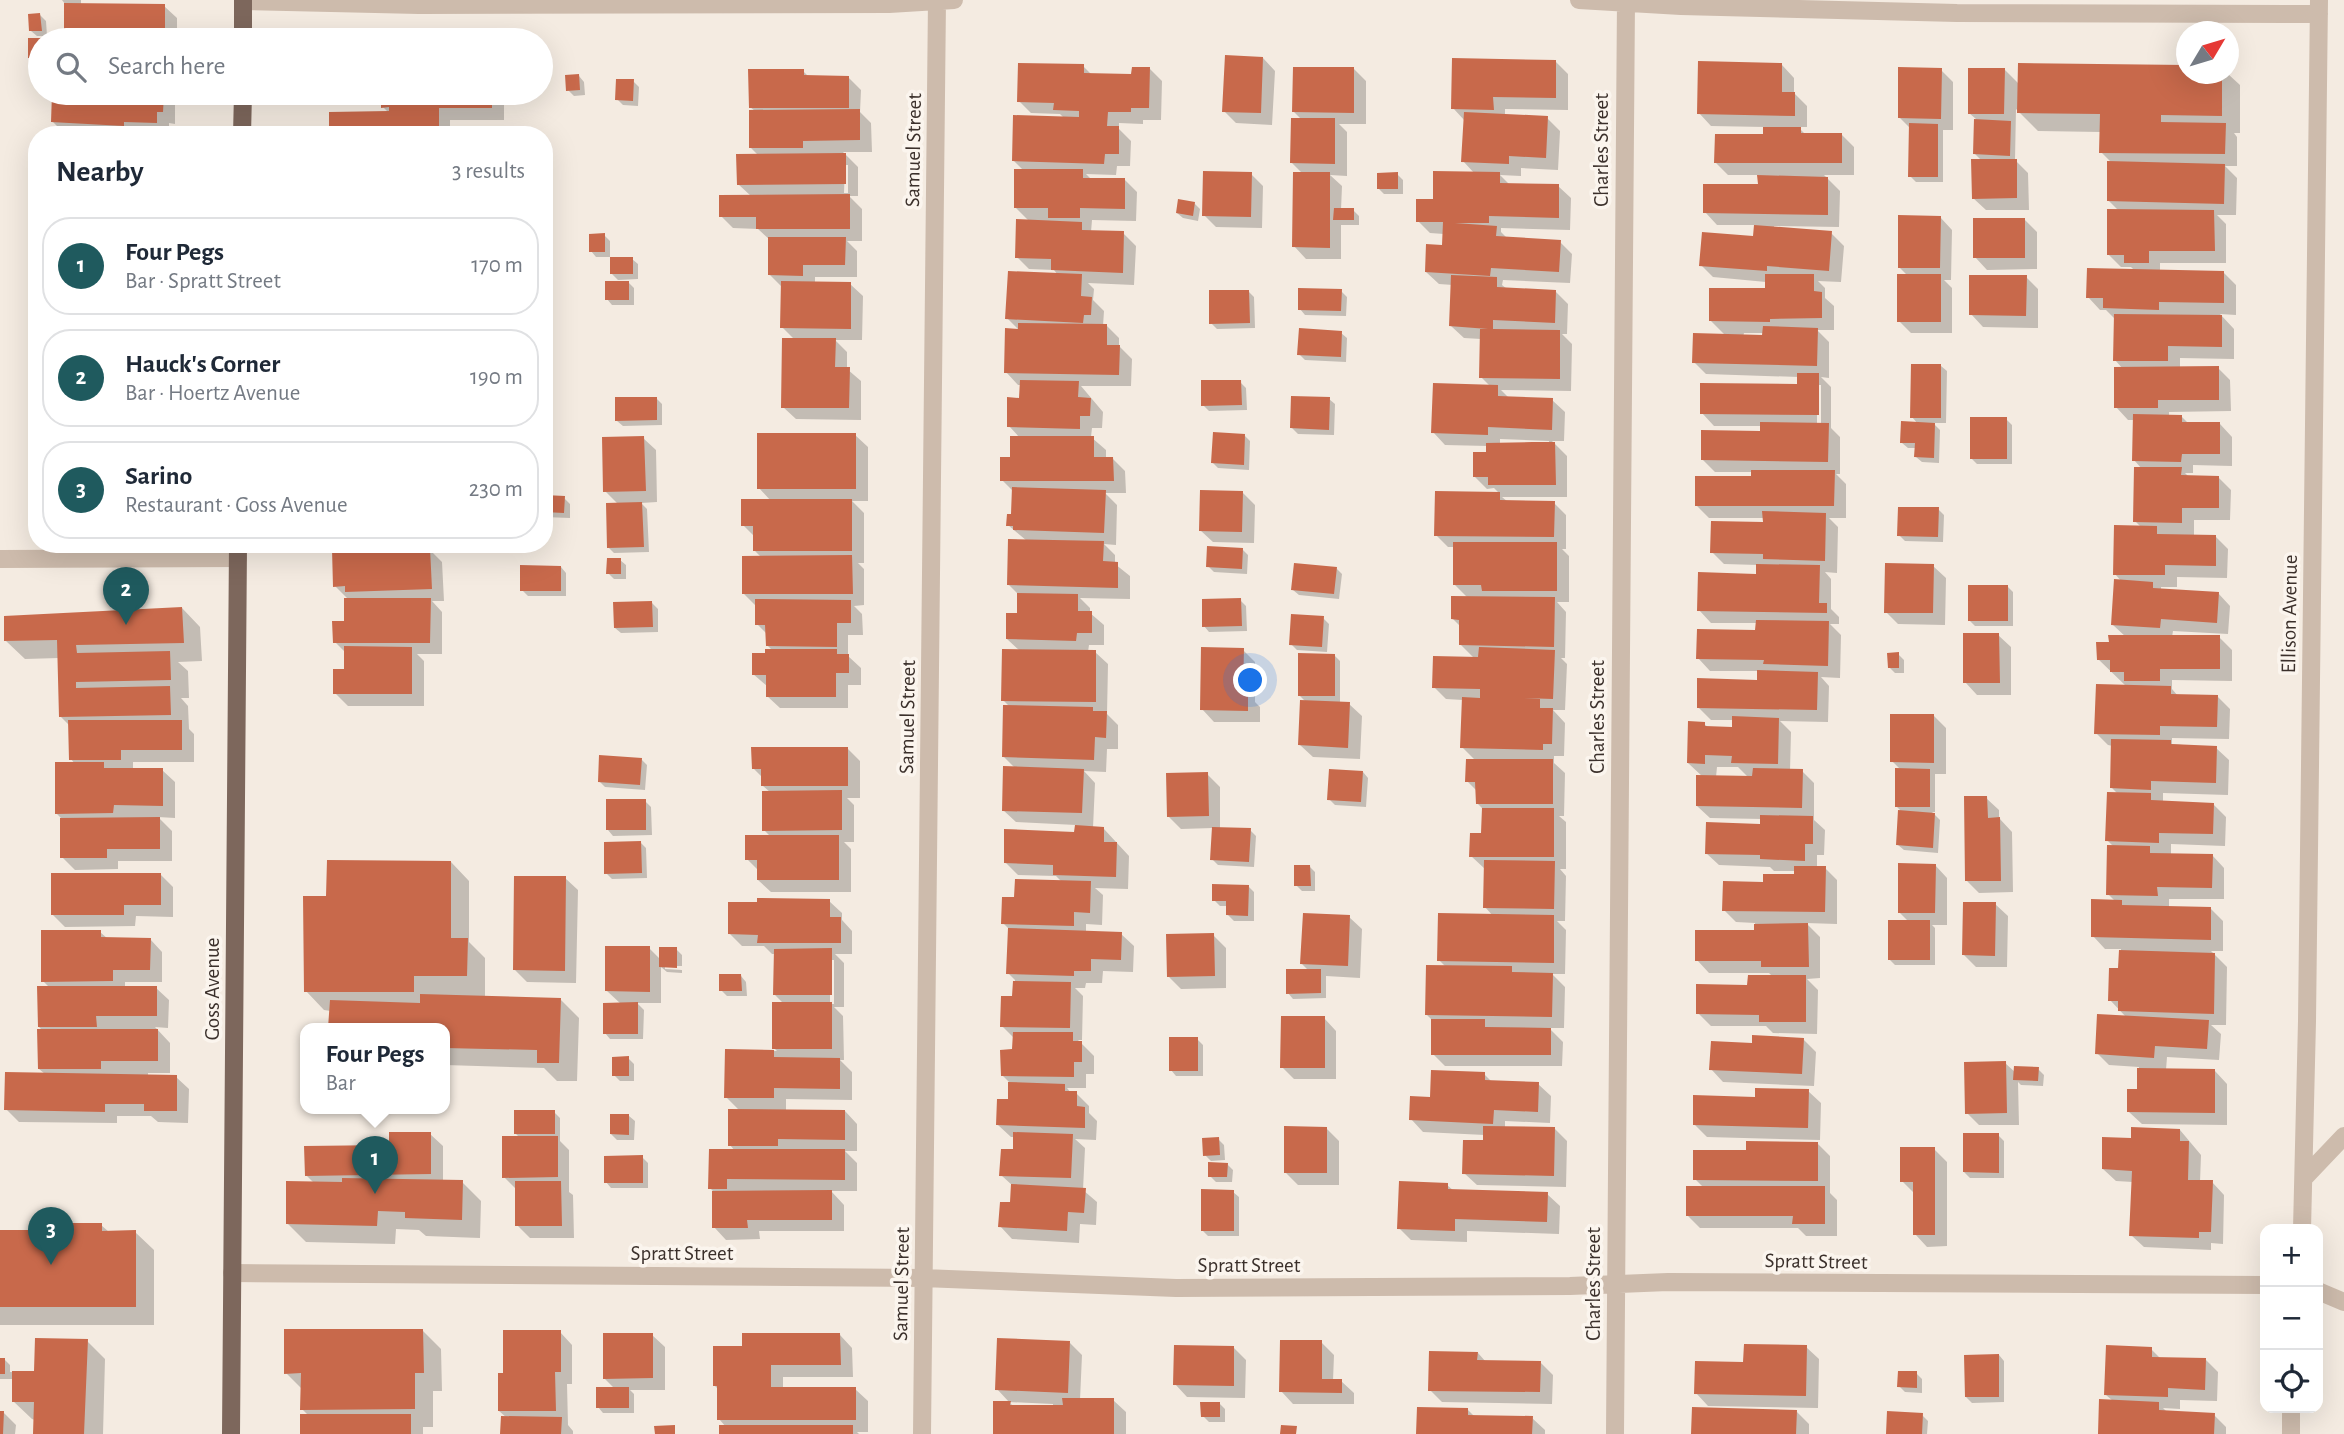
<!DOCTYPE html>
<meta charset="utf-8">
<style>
body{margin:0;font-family:"Alegreya Sans",sans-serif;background:#f6f6f7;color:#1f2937}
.controls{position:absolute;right:21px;bottom:21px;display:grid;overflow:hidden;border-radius:14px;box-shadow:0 7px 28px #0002}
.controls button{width:63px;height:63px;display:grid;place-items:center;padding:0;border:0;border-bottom:2px solid #e0e1e3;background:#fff;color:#1f2937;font:35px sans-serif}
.compass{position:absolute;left:2176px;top:21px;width:63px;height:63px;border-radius:50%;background:#fff;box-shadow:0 7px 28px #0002;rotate:52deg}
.you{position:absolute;left:1251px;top:681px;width:24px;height:24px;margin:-18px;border:5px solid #fff;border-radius:50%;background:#1a73e8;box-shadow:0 0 0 10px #1a73e833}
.badge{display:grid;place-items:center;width:46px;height:46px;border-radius:50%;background:#1f5a5e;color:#fff;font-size:23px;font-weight:700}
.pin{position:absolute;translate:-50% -58px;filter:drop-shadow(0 2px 4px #0008)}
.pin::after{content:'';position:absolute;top:37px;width:24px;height:21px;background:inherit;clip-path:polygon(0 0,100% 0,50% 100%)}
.popup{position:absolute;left:300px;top:1023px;width:150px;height:91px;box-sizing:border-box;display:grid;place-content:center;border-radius:14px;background:#fff;filter:drop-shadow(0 2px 5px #0005);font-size:23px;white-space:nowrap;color:#747a83}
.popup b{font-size:26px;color:#1f2937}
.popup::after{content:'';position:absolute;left:50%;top:100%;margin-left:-14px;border:14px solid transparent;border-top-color:#fff}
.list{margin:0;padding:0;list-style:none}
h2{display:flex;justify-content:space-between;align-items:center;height:91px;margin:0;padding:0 28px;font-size:30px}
h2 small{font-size:23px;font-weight:400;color:#747a83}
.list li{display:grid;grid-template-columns:46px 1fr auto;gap:21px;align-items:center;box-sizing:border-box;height:98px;margin:0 14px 14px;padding:0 14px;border:2px solid #e0e1e3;border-radius:28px}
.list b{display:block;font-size:26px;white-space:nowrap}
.list p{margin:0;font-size:23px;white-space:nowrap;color:#747a83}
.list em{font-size:23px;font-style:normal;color:#747a83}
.icon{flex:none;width:38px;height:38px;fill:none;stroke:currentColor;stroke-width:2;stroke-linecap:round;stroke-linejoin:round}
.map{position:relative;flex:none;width:2344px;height:1434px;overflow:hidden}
.search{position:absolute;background:#fff;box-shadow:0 7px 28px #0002;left:28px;top:28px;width:525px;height:77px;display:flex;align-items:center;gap:18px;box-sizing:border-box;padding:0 24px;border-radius:38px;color:#747a83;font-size:26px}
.panel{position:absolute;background:#fff;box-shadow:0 7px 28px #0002;left:28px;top:126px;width:525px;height:427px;border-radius:28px}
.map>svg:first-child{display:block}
</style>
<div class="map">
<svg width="2344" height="1434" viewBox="0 0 2344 1434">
<rect width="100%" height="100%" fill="#f4ebe1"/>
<!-- shadow -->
<path fill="#0003" fill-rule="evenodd" d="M62,0H81V5L164,6L177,18V40H40V68L29,57V39H72L66,34L65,4Z
M40,15L46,21L47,36H37L31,31Z
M1263,58L1275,71L1272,125L1236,123L1224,111Z
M1556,62L1568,74V110L1505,109V116L1547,118L1560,131L1558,170L1521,168V176L1500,175L1510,185L1558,186L1571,198L1570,230L1501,228V232L1508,239L1560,242L1572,254L1570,283L1503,280L1502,285L1507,289L1556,292L1568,304L1567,334H1562L1572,344L1571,391L1501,390L1509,398L1552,400L1565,412L1564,441H1552L1567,456V497H1502L1508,502L1554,503L1566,515V549H1562L1569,556V602H1557L1566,612L1565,658H1561L1567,664L1565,710H1553L1565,723L1564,756H1554V763L1565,773L1564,816H1559L1566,822V869H1560L1566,876L1565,921H1557L1566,930L1565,974H1552L1565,987L1564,1028H1549L1563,1042L1562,1066H1445L1433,1054L1432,1020L1427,1015L1446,967L1439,960L1493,916L1485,907V869L1471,856L1483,834V809L1477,803V791L1467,781L1476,761L1462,747L1463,700L1446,699L1434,687L1475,659L1460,644V626L1453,619L1468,598L1454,584V547H1448L1436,535L1500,494L1494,488L1487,489L1474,476L1488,454V446L1445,445L1433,432L1490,386L1481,377V339L1464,338L1451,326L1453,285L1439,284L1426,272L1444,247V234L1430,233L1418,221L1434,201L1475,174L1463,161L1465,121L1453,108ZM1500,439L1549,441V444H1500Z
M1782,65L1794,78V93L1807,106V127H1798L1806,135H1842L1854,147V175H1824L1840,191L1839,227L1774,226V229L1831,233L1844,246L1841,282L1818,281L1825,288V298L1834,306V330H1817L1829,342V378L1821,377L1831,387V428L1840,437V474H1836L1846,484V518H1829L1838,527L1837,573L1825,572L1831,579V609L1839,617V624H1830L1841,635L1840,678L1821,677L1829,686L1828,722L1780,721L1791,732L1790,771H1802L1814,783V820L1825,830L1824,855H1817V868H1825L1837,880V924L1806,923L1820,937V978L1807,979L1818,990L1817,1034L1773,1033L1766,1026H1711L1698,1013L1749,987L1773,977L1769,973H1709L1697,960L1756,932L1755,923L1736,922L1724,910L1765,884L1795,876V871H1774L1770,867L1719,865L1706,853L1762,826V819L1710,818L1697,806L1703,777L1688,763L1704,724L1709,728L1734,729V720H1711L1698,707L1758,681L1759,671H1710L1698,658L1757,631V623H1711L1699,610L1758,575V565L1724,564L1712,552L1764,524V518H1709L1697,506L1753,478V472H1715L1702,459L1762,432V426H1714L1702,413L1799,385V377L1706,374L1694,362L1726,336L1711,321L1766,289V282L1713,277L1701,265L1755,238V225H1717L1705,212L1759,186L1760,175H1728L1716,163L1765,136V127L1711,126L1699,113ZM1744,333H1764V337H1743ZM1817,385H1821V424H1817ZM1717,767H1738L1749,778L1716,777Z
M2020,65L2186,67V74H2228L2240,85V133H2234L2237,137V166H2225L2237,178L2236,215H2217L2226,224V263H2160V271L2224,273L2236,285V315L2220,314L2234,329V359L2180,358V368H2218L2230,380L2231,411L2169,412V416H2181L2189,424H2220L2232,437V466L2193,465V473H2185L2189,477H2218L2231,490L2230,520H2194V536L2216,537L2228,549L2227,578L2177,577V587H2161V590L2218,593L2230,606L2228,634L2173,631L2172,637H2219L2232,650V681L2172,680V689L2178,696H2217L2230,709L2229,739L2172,738V744L2216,748L2229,760L2228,795L2163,793V803L2213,804L2226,817L2225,846L2171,844V855H2212L2224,868V899H2169V908L2211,909L2223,921V951H2211L2227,967L2226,1025H2211L2221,1034L2219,1060L2167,1057L2166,1070L2215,1071L2227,1084V1125L2142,1124L2129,1112L2139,1091V1067L2109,1065L2097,1053L2126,1017L2110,1000L2119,970L2121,949H2105L2093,936L2115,901L2108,894L2114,847L2107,840L2118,794L2112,788L2113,746L2108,745L2096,733L2127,687L2098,659L2110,643L2126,637L2113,625L2122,582L2115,574L2141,527L2135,521L2142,469L2134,460L2135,420H2128L2116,407L2123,369L2115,360V319L2106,310H2100L2088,297L2135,271L2131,267H2121L2108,254L2119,211L2108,200L2112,163L2101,152V132L2038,131L2016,109L2015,160L2028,173L2029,210H1986L1973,198L1982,161L1974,153L1976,119L1969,113L2004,69L2020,85Z
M1083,66L1092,75H1133L1150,69L1162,81L1161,120H1143V124L1119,123V129L1131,141L1130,166H1117L1116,175L1086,174L1091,179H1124L1137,192L1136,221L1092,220L1091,232L1123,233L1136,246L1134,285L1088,283L1094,289L1093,300L1104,311L1103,326H1107L1119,338V346L1132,359L1131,386H1081L1103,412L1102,428H1092L1091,437L1106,450V459H1113L1125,471L1126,493H1105L1117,505L1116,545L1104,544L1115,555V564L1130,576V599L1080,598L1090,608V613L1104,625V645H1089L1088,652H1095L1108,664L1107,714L1118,725V749H1107L1106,772L1084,771L1095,783L1093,828L1104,829L1129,856L1128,889L1095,888L1103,895L1102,925L1086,924V933L1121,934L1134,946L1133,972L1103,971L1102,983H1086L1085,988H1075L1083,996L1082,1040H1078L1094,1056V1074H1086V1088H1067L1071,1093H1076L1089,1106V1113L1097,1121L1096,1140L1075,1139L1085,1148L1083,1190L1097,1202L1096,1225L1080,1224L1079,1243L1012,1239L1000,1226L1011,1204L1013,1186L1001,1175L1015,1151V1137H1011L998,1125L1009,1101L1010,1083L1002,1075L1014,1051V1038L1002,1026L1014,998L1015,980L1008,973L1009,929L1003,923L1062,882L1056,876L1018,875L1005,862L1076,834V825L1016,822L1003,810L1015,768L1004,757L1010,707L1003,700L1020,651L1007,639L1018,614L1019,595L1009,585L1027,541L1008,525L1013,515L1014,492L1002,480L1020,438L1009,426L1021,399L1022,385H1018L1006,372L1019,330L1007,318L1058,275L1054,270L1029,269L1017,257L1030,222L1015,207L1024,171L1013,160L1064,118L1060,114L1031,113L1019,101Z
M1354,69L1366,81V124H1339L1347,132V176L1330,175L1342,186L1341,210H1353L1359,216V225H1341V259H1306L1294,246L1303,174L1292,163L1302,120L1294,112Z
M1941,70L1953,82V130H1943V182H1916L1910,176V128L1900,118Z
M803,71L809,77H848L861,90L860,112L871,123L872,152H843L858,167V196H849L862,209V241H847L857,251V277H815V284H850L863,296L862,340H835L847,352V369L861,381V420L796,419L783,407L794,339L782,327L783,288L770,275V240L758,229L733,228L721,216L751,196L738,184L758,155L751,148L755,111L750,107ZM845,165H848V193H844Z
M579,76L584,82L585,95L574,96L568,90Z
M633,81L639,87L638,106L623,105L617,99Z
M54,93H171L175,97V124L169,123V135L65,134L53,122Z
M383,93H504V120H450V135H331L389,113L383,107Z
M1251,174L1263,186L1262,228L1216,227L1204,215Z
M1397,174L1403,180V194H1384L1378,188Z
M1194,203L1200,209L1198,221L1183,218L1177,213Z
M1940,217L1952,230L1951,280H1944L1952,288V333H1911L1899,321L1908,276L1899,267Z
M2024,219L2037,232V269L1987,270L1975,257Z
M604,235L610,241V257H596L591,251Z
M632,259L638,264V279L618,280L612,274Z
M2026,277L2038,289V328L1983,327L1971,314Z
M629,283L634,288V305H612L607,299Z
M1248,291L1254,297L1255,328L1217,329L1211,323Z
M1341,291L1347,297L1346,316L1305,315L1300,309Z
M1341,333L1347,338L1346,362L1305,360L1299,354Z
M1941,366L1947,371L1946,423H1933L1940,430L1939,463L1922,462L1916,457L1917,448H1908L1902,443L1918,424L1912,417Z
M1240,382L1246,388L1247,410L1209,411L1203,405Z
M656,398L662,404V425L623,426L617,421Z
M1329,399L1335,404L1334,435L1298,434L1292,428Z
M2006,419L2012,425V464H1977L1971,458Z
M855,435L868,447V501H852L864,513V563H858L864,569V605L854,606L862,614L863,635H848V656L861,668V685H848V708H780L767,696V686L753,674L767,655L773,651L767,645V634L757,624V607L744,594L761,557L755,551V537L743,525L771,501L759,488Z
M1245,436L1250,441L1249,470L1218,468L1212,462Z
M643,438L656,450L657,502L641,503L647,509L649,552L614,553L608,547L618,504L605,491Z
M1242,492L1255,505L1254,543L1213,542L1200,530Z
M544,497L564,498L570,504V518L544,517Z
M1938,509L1944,515L1943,542L1905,541L1899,535Z
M347,544H424V550H430L442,562L444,601H432L442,612V654H417L424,661V706H348L335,693L346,670V653L335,642L346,623L349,600L335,586L352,550Z
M1242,549L1248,555L1247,574L1214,572L1208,566Z
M620,560L626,565V579H614L608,573Z
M1933,566L1946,578L1945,625L1898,624L1886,612Z
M561,567L566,573V596H528L522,590Z
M1336,568L1342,574L1339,599L1299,595L1293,590Z
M2008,587L2013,592V626H1975L1969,620Z
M1240,600L1246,606L1247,631L1209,632L1204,626Z
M652,603L658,609V632L621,633L615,628Z
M182,608L200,627L202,661L178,662L188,671L189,698H181L188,706L189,729L194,734V762H133V770H162L175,782V818L158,817L172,831V861H118V869L75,870L62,857V819L56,813L75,764L71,759L70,726L60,716L59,658L25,659L6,641Z
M1323,618L1329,624L1327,652L1297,650L1291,644Z
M1998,635L2011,647V695H1977L1965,682Z
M1243,650L1255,662V702L1260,707V722H1214L1202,709Z
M1898,654L1904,660V673H1895L1889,667Z
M1334,655L1340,661V704H1349L1362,716L1360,759L1313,757L1300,745L1306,702L1299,695Z
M1934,716L1946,728V774H1935V812H1932L1940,820L1938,853L1904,850L1898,845L1900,810L1896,806L1901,770L1892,761Z
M848,749L860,761V798H847L854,805V842H844L851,849V892H771L758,880V870L747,859L770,836L764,830L770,792L763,786V778L753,768Z
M641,759L647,765L645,790L605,787L599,781Z
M1363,772L1368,778L1366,807L1335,805L1329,799Z
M1207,774L1220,787V829L1250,830L1256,836L1254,867L1218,865L1212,859L1213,828L1181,829L1168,816Z
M1986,798L1999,810V818L2012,832L2013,892L1979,893L1967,881Z
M645,801L651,807L652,835L613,836L608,830Z
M640,842L646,848L647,878L612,879L606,873Z
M451,862L469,881V942L485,958V997L560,999L579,1018L577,1081H557L544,1068L445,1065V1028L324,1010L306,991L328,898Z
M1935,865L1947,878V925H1932L1935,928V965H1895L1889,959L1909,922L1899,912Z
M1309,866L1315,872V891H1302L1296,885Z
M161,875L173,887V917L136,916L135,926L65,927L52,914Z
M565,878L578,890L576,983L527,982L515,970Z
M1248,886L1254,892V921H1234L1228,915V906H1220L1214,900Z
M829,901L842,913V920L852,931V954H835L844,963V1007H834L843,1016L844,1060H840L852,1072V1100L786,1099V1111H845L857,1124V1151H845L857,1163V1191H831L844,1205V1231H759L760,1239L726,1240L714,1227L713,1191L710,1188L735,1151L730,1145L740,1111L726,1097L727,1050L777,1051L774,1048L784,1004L775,995V954H772L764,946H742L730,934ZM830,960H834V1004H830Z
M1995,904L2008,916L2007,967H1976L1964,955Z
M1349,917L1362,929L1360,978L1326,976V998L1293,999L1288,993L1309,971L1302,964Z
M100,932L108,939H150L162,952V982H125V988H156L169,1000L168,1028L155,1027L170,1043V1073H148V1076L176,1077L189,1089L188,1123L158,1122L151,1116H117V1123L19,1122L6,1109L45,1074L39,1069L43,1031L39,1027L50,988L43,981Z
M1213,935L1226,948V988L1181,989L1169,977Z
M649,948L661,960L676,949L682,955V966H665V969L682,970V973L667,972L661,967V1003H637L644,1010L643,1039H610L605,1033L621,1004L607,991Z
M741,976L746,982L747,996H727L721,990Z
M1324,1018L1336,1031V1079H1294L1282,1067Z
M1197,1039L1203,1045V1076H1176L1171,1070Z
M1803,1039L1816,1052L1814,1086L1723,1082L1711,1069Z
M628,1058L634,1064V1081H620L614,1075Z
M2005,1063L2016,1073L2038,1069L2044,1075L2043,1086L2021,1085L2018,1082L2019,1125H1979L1967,1113Z
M1484,1074L1492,1082L1538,1084L1551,1096L1550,1123L1505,1121V1128L1555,1129L1567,1141L1566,1187L1477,1185L1464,1173L1485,1142V1135L1423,1132L1411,1119L1432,1099Z
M1808,1091L1821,1103L1820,1140L1707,1137L1695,1125Z
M554,1112L560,1118V1141L569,1150V1192L573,1195L574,1238H530L517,1225V1190L504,1177L520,1138L516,1134Z
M629,1116L635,1121L634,1140H617L611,1134Z
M1326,1128L1339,1141V1185H1298L1286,1173Z
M2180,1130L2201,1155L2200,1182H2212L2224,1195L2223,1244L2211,1243V1250L2144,1247L2131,1235L2133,1182L2116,1181L2103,1169L2133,1139Z
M430,1134L443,1146V1182H462L481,1201L480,1238L426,1236L419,1230L396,1229L395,1244L306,1242L288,1224L315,1184L306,1175Z
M1998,1135L2004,1141V1178H1970L1964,1172Z
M1218,1139L1224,1145L1225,1160L1211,1161L1205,1155Z
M1817,1143L1830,1156V1193L1837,1200V1236H1806L1798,1228H1700L1688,1216L1703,1187L1695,1179L1748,1152Z
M1934,1149L1947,1162V1246L1927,1247L1915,1234V1194L1902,1181Z
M642,1157L648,1163V1188H611L606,1182Z
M1227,1164L1233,1170L1232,1182H1216L1210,1176Z
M1447,1185L1454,1191L1547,1194L1560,1206L1559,1234L1467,1231V1242L1411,1240L1399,1228Z
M1233,1192L1239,1197V1236H1208L1202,1230Z
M101,1225L109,1232H135L154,1250V1325H0V1232H33Z
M423,1331L441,1349L442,1391H433V1427H423V1434H302L309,1416L302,1409V1389L286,1373Z
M560,1332L572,1345V1384H567L568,1425L573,1431V1434H502L507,1418L499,1411L505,1375Z
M652,1335L665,1347V1390H630L634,1394V1413H603L598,1407L615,1389L604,1378Z
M840,1335L852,1348L853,1377H783V1389H855L868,1401V1432H857L859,1434H721L726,1427L719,1419V1390L715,1386L744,1347Z
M87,1341L105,1359L103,1434H35V1420L32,1419L13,1401L14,1379H0V1360H5L10,1365V1372L36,1373Z
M1321,1342L1334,1355L1333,1381H1341L1354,1393V1404H1293L1281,1391Z
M1070,1343L1082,1355L1080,1400H1113L1126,1412V1434H995L1010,1403L1014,1407H1053V1404L1009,1402L997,1389Z
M1806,1347L1819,1359L1818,1408L1708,1406L1696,1393L1745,1364Z
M1234,1348L1246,1360L1245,1398L1187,1397L1175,1384Z
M2151,1349L2161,1359L2206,1360L2218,1372L2217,1401L2180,1400V1409L2163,1408L2167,1412L2214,1415L2226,1427V1434H2100L2113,1401L2106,1395Z
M1478,1353L1486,1362H1540L1553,1375L1552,1404L1442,1402L1430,1390Z
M1999,1355L2004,1361V1402L1972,1403L1966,1397Z
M1916,1373L1922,1379V1393L1905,1392L1899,1386Z
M1219,1403L1225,1409V1422H1209L1203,1416Z
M1467,1409L1475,1417L1532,1418L1545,1430V1434H1418Z
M0,1412H3L16,1425L15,1434H0Z
M1797,1412L1809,1424V1434H1693Z
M1922,1415L1928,1421L1927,1434H1888Z"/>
<!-- building -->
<path fill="#c8694b" d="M64,3L165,4V34H64Z
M40,13L42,31H29L28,14Z
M28,38H80V40H40V58H28Z
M1225,55L1263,57L1261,113L1222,112Z
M1452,58L1556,60V98L1493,97L1494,110L1451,109Z
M1698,61L1782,63V92H1795V116L1697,114Z
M1018,63L1084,64V73L1131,74L1132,67H1150L1149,108H1131V112H1108L1107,126H1119V154H1105L1104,164L1012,161L1013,115L1079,117V111L1053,110L1054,103L1017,102Z
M2018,63L2186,65V74H2222V116L2161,115V122L2226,123L2225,154L2099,153L2100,114L2017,113Z
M1293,67H1354V113L1292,112Z
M1898,67L1942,68L1941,119L1898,118Z
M1968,68H2005L2004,114H1968Z
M748,69H804V75L849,76V108H749Z
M579,74L580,90L566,91L565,75Z
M616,79H634L633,101L615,100Z
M52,93H164L163,112H157V123L124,122V126L51,122Z
M381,93H492V108H439V135H329V112L389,111V107L381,108Z
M860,109V140L803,141V148H749V110Z
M1464,112L1548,116L1546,158L1509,156V164L1461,162Z
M1291,118H1335V164L1290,163Z
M1974,119L2011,121L2010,156L1973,154Z
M1909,123L1938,124V177H1908Z
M1763,127H1801V133H1842V163H1714L1715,134H1763Z
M846,153V184L737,185L736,154Z
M1971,159H2017V198L1972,199Z
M2107,161L2225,164L2224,204L2107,201Z
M1014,169H1083V178H1125V209L1080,208V218H1048V208H1014Z
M1203,171L1252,172L1251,217L1202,216Z
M1433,171L1500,172V183L1559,184V218L1489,216V223H1455L1497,226L1496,236L1561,240L1559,272L1491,268L1490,276L1425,272L1426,244L1442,245L1443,222H1416V199H1433Z
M1293,172H1330V248L1292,247Z
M1398,172V189H1377V173Z
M1757,175L1828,177V215L1703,213V184H1758Z
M850,194V229H756V217H719V195Z
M1178,199L1195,202L1193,216L1176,213Z
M1334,208H1354V220H1333Z
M2107,209L2214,210L2215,251H2149V263H2124V255H2107Z
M1898,215L1941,216L1940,268H1898Z
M1973,218H2025V258H1973Z
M1016,219L1082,222V230L1124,231L1123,273L1051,270V259L1015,258Z
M1754,225L1832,231L1829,271L1767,266V271L1699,266L1702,232L1753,236Z
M605,233V252H589V234Z
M768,237H846L845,265H803V276L768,275Z
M610,257H633V274H610Z
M2087,268L2224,271V303L2159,302V310L2103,308V298H2086Z
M1008,271L1082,274L1081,296L1092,297L1091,315H1084L1083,323L1005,319Z
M1765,274H1814V291L1822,292V318L1770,319V322L1709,321V288H1765Z
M1897,274H1941V322H1897Z
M1451,275L1497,277V287L1556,290L1555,323L1493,320V329L1560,330V379L1479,378L1480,329H1488L1449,326Z
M1969,275H2027L2026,316L1969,315Z
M605,281H629V300H605Z
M781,281L851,282V329L780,328Z
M1298,288L1342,289L1341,311L1298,310Z
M1209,290H1249L1250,323L1209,324Z
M2114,314L2222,315V347L2168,346V361H2113Z
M1018,323L1107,324V345H1120L1119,375L1004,373L1005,328L1018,329Z
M1763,326L1818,328L1817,366L1692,363L1693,333L1762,335Z
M1299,328L1342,331L1341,357L1297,355Z
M782,338H836L835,367H850L849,408H781Z
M1911,364H1941V418H1910Z
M2219,366V400H2158V408H2114V367Z
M1797,373H1819V415L1700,414V383L1797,384Z
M1020,380L1079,381L1078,397L1091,398L1090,416H1080V429L1007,427V397L1019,398Z
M1201,380H1241L1242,405L1201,406Z
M1433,383L1498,385V396L1553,398L1552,430L1488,427V435L1431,433Z
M1291,396L1330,397L1329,430L1290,428Z
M615,397H657V420L615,421Z
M2133,414L2182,415V422H2220V454H2182L2181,462L2132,461Z
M1970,417H2007V459H1970Z
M1901,421L1935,423L1934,458L1914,457L1915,443H1900Z
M1760,422L1829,423L1828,462L1701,460V430L1760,431Z
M1213,432L1245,434L1244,465L1211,463Z
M757,433H856V489H757Z
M644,436L646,491L603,492L602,437Z
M1010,436H1094V457H1113L1114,481H1000V457H1010Z
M1532,442H1555L1556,485H1488V477H1473V452H1486V443Z
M2134,467H2182L2181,475L2219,476V508H2182V523L2133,522Z
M1751,470H1835L1834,506H1695V476H1751Z
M1012,487L1106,490L1104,533L1013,530V526H1006L1007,514H1011Z
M1200,490L1243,491L1242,532L1199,531Z
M1435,491L1500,492V500L1555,501L1554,537L1434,536Z
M544,495L565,496L564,513L544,512Z
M741,499H852V551H753V526H741Z
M642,502L644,547L607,548L606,503Z
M1898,507H1939L1938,537L1897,536Z
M1762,511L1826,513L1825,561L1763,559V554L1710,553L1711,521L1763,522Z
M2114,525L2157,526V534L2216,535V566L2165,565V575H2113Z
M1008,539L1104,541L1103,561L1118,562V588L1007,585Z
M1453,542H1557V591H1482L1481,585H1453Z
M413,544V549L430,548L432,589L345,592V586L333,587L332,549Z
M1207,546L1243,548L1242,569L1206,567Z
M852,555L853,594H742V556Z
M607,558H621V574H606Z
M1294,563L1337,567L1334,594L1291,590Z
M1885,563L1934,564L1933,613H1884Z
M1756,564L1820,565L1819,603H1827V613L1697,611L1698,572L1756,574Z
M520,565L561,566V591H520Z
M2114,579L2153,582V588L2219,592L2217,623L2161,619L2160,628L2111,625Z
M1968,585H2008V621H1968Z
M1017,593L1078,594V611H1092V633H1077L1076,641L1006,639V613H1017Z
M1451,596L1555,597L1554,647L1459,645V620L1451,619Z
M344,598H431L430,643H333L332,621H344Z
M1241,598L1242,626L1202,627V599Z
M755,599L851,600V623H837V647L766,646L765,625H755Z
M652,601L653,627L614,628L613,602Z
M182,607L184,643L76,645L77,653L170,651L171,680L76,682V688L170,686L171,715L59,717L57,640L4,641V616Z
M1291,614L1324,616L1322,647L1289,645Z
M1756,620L1829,621L1828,666L1763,664L1764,660L1696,659L1697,629L1755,630Z
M1963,633H1999L2000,683H1963Z
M2108,635H2220V669H2160V681H2124V672H2110V660H2097L2096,642H2109Z
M344,646L412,647V694H333V669H344Z
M1201,647L1244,648L1243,693H1248V711L1200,710Z
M1479,647L1555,650L1553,699L1522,698L1540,699V708H1553L1552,744H1543V750L1460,748L1462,697L1480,698V689L1432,688L1433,656L1478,657Z
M765,649H837V654H849V673H836V697H766V675H752V653H765Z
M1002,649L1096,650V702L1001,701Z
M1899,652V668H1888L1887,653Z
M1298,653L1335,654V696H1298Z
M1757,670L1818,672L1817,710L1697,708V678L1757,680Z
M2096,684L2171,686V694L2218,695L2217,727L2160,726V735L2094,734Z
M1300,700L1350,702L1348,748L1298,745Z
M1003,705L1093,707V711H1107L1106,738L1095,737L1094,760L1002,757Z
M1890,714H1934V763L1890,762Z
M1732,716L1779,718L1778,764L1731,763L1732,756L1705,755V764L1687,763L1688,721L1705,722V726L1732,727Z
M68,720H182V750H121V760H69Z
M2111,739L2171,740V744L2217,746L2216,783L2151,781V790L2110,788Z
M751,747H848V786H761V769H752Z
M599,755L642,758L640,785L598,782Z
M1466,759H1553V804H1476L1475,782H1465Z
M55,762H104V768H163V806L114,805L113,813L55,814Z
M1003,766L1084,769L1082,813L1002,811Z
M1753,768L1803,769L1802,808L1696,806V775L1752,776Z
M1895,768L1930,769V807H1895Z
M1329,769L1363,771L1361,802L1327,800Z
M1208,772L1209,816L1167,817L1166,773Z
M842,790V830L762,831V791Z
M2107,792L2151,793V800L2214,803L2213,834L2159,833V843L2105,841Z
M1964,796H1987L1988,818L2000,817L2001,881H1965Z
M606,799H646V830H606Z
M1482,808H1554V857H1469L1470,833H1481Z
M1898,810L1935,813L1933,848L1896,845Z
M1760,815L1813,816V844H1805V861L1760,859V855L1705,854L1706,822L1760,824Z
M160,817V849H107V858H60V818Z
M1075,825L1104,827V842H1117L1116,877L1053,875V865L1004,863V829L1074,832Z
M1212,827L1251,828L1249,862L1210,860Z
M745,835H839V880H757V860H745Z
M641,841L642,873L604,874V842Z
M2107,845L2150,846V853L2213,854L2212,888L2157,887L2158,896L2106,895Z
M327,860L451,861V938H468L467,976H414V992H304L303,896H326Z
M1484,860L1555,861L1554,909L1483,908Z
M1898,863L1936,864L1935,913H1898Z
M1294,865H1310L1311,886H1294Z
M1794,866H1826L1825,912L1722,911L1723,881L1763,882V874H1794Z
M51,873H161V905H124V915H51Z
M514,876H566L565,971L513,970Z
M1015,879L1091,881L1090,913L1074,912V926L1001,924L1002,897H1014Z
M1212,884L1249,885L1248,916L1226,915V901H1212Z
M757,898L830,899V917H841V943H757L758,935L728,934V902H757Z
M2091,899L2122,900V905L2211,907V940L2091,937Z
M1963,902H1996L1995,956L1962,955Z
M1303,913L1350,915L1348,966L1300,964Z
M1438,913L1554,915V963L1437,961Z
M1888,920H1930V960H1888Z
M1808,923L1809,967H1761V961H1695V930H1754V924Z
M1008,928L1122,932L1121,960L1091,959V971H1074V976L1006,974Z
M41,930H101V937L151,938L150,970H113V981L41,982Z
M1214,933L1215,976L1167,977L1166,934Z
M605,946H650V992L605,991Z
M659,947H677V968L659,967Z
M832,948V995H773L774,949Z
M2119,950L2215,953L2214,1014L2118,1011V1001H2108L2109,968H2118Z
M1426,965L1512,966V972L1553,973L1552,1017L1425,1015Z
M1286,969H1321V993L1286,994Z
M719,974H741L742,991H719Z
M1748,975H1806V1022H1759V1015L1696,1014V984L1747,985Z
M1013,981L1071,982L1070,1028L1000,1027L1001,996H1012Z
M37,986H157V1016H96L97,1027H38Z
M420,994L561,998L559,1063H537V1050L445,1048V1028H328L330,1000L420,1003Z
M638,1002V1034H603V1003Z
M772,1002H832V1049H772Z
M2097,1014L2209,1020L2207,1049L2155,1046L2154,1058L2095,1054Z
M1281,1016H1325V1068H1280Z
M1431,1019H1485V1027L1551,1028V1055H1431Z
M37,1029H158V1061H101V1069H38Z
M1013,1032H1073V1041H1082V1062H1074V1077L1001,1076L1000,1050L1012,1049Z
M1752,1035L1804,1038L1802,1074L1709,1070L1711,1041L1752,1043Z
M1169,1037H1198V1071H1169Z
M725,1049L774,1050V1057L840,1058V1089L774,1088V1098H724Z
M629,1056V1076H612V1057Z
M2006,1061L2007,1113L1965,1114L1964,1062Z
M2014,1066L2039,1067L2038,1081L2013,1080Z
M2137,1068L2215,1069V1113L2127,1112V1089H2137Z
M1431,1070L1485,1072V1080L1539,1082L1538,1112L1494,1110L1493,1124L1409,1120L1410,1096L1430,1097Z
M5,1072L177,1075V1111H144V1104H105V1112L4,1110Z
M1008,1082L1065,1084V1091H1077V1106L1085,1107V1128L996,1125L997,1099H1008Z
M1755,1088L1809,1089L1808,1128L1693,1125V1095L1755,1097Z
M728,1109L845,1110V1140L778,1139V1146H728Z
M514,1110H555V1134H514Z
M610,1114H629V1135L610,1134Z
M1284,1126L1327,1127V1173H1284Z
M1483,1126L1555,1127L1554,1176L1462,1174L1463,1140H1483Z
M2131,1127L2180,1129V1141H2189L2188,1180H2213L2211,1232H2199V1238L2129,1236L2132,1171L2102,1169V1137L2131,1138Z
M389,1132H431V1174L305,1176L304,1146L389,1145Z
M1013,1132L1073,1134L1071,1178L999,1176L1001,1149H1013Z
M1963,1133H1999V1173L1963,1172Z
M502,1136H558V1177L502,1178Z
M1219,1137L1220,1155L1203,1156L1202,1138Z
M1746,1141L1818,1142V1181L1693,1180V1150H1746Z
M1900,1147H1935V1235H1913V1182H1900Z
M709,1149H845V1180L727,1179V1189H708Z
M643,1155V1183H604V1156Z
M1208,1162L1228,1163L1227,1177H1208Z
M342,1178L463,1180L462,1220L405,1218V1212L378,1211L377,1226L286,1224V1181L342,1182Z
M515,1181H561L562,1226H515Z
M1399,1181L1448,1183V1189L1548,1192L1547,1222L1455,1219V1231L1397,1229Z
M1011,1184L1086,1188L1084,1213L1068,1212L1067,1231L998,1227L1000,1202H1010Z
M1686,1186H1825V1224H1792L1793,1216H1686Z
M1201,1189L1234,1190V1231H1201Z
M832,1190V1220H747L748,1228H712V1191Z
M32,1223H102V1231L136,1230V1307H0V1230H32Z
M284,1329H423L424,1373H415V1409L300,1410L301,1373L284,1374Z
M503,1330H561V1372H555L556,1411H498V1373H503Z
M603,1333H653V1378L603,1379Z
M742,1333H840L841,1365H771V1387H856V1420H717V1386H713V1346H742Z
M35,1338L88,1339L84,1434H33L34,1402H12V1371H34Z
M997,1338L1070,1341L1068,1393L995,1390Z
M1280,1340H1322V1379H1342V1393L1279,1392Z
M1744,1344L1807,1345L1806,1396L1694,1394L1695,1361L1743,1362Z
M1174,1345L1234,1346V1386L1173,1385Z
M2106,1345L2152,1347V1357L2206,1358L2205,1390L2168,1388V1397L2104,1395Z
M1429,1351L1478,1352L1477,1360L1541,1361L1540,1392L1428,1391Z
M1999,1354V1397H1965L1964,1355Z
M0,1358H5V1374H0Z
M1898,1371H1917V1388L1897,1387Z
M596,1387H629V1408H596Z
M1062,1398H1114V1434H993V1401H1011L1010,1405H1063Z
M2099,1399L2159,1402V1410L2215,1413L2214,1434H2098Z
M1200,1402H1220V1417H1201Z
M1417,1407L1468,1408V1415L1533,1416L1532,1434H1416Z
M1692,1407L1797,1410L1796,1434H1691Z
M0,1411H4L3,1434H0Z
M1887,1411L1923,1413L1922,1434H1886Z
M300,1414H411V1434H300Z
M501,1416L562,1417L561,1434H500Z
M675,1425V1434H655L654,1426Z
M719,1425H853V1434H719Z
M1281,1425L1297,1426L1296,1434H1280Z"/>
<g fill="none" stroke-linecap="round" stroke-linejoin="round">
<!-- minor -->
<path stroke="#cdbbac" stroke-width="18" d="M1579,0L1681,6L1957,13L2319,14
M243,1L419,5L889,4L954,0
M0,559L238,558
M2304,1178L2344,1136
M2302,1229L2307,1021L2319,0
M232,1273L923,1278L1176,1288L1570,1286L1668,1282L2265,1285
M2318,1291L2344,1302
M922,1434L937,0
M1615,1434L1626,0
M2291,1434V1408"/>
<!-- major -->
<path stroke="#7d675c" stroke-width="18" d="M243,40V0
M242,135L243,93
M231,1434L238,544"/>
</g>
<g text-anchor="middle" stroke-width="7" stroke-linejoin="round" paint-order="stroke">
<!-- street labels -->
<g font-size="21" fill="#3b302b" stroke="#fbf5ee">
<text transform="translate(913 150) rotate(-89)" y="7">Samuel Street</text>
<text transform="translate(1601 150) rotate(-90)" y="7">Charles Street</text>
<text transform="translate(2289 614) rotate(-89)" y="7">Ellison Avenue</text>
<text transform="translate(907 717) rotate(-89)" y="7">Samuel Street</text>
<text transform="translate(1597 717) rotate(-90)" y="7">Charles Street</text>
<text transform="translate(212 989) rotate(-90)" y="7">Goss Avenue</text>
<text x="682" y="1260">Spratt Street</text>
<text transform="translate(1816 1261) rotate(1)" y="7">Spratt Street</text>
<text x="1249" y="1272">Spratt Street</text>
<text transform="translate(901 1284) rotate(-89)" y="7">Samuel Street</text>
<text transform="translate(1593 1284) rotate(-90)" y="7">Charles Street</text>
</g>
</g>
</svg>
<div class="controls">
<button>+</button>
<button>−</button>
<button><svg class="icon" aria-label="locate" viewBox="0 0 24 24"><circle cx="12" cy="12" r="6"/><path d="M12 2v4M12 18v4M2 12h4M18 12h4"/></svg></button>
</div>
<svg class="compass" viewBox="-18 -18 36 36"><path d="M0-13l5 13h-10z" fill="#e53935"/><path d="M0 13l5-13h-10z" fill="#747a83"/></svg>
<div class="you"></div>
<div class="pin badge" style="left:375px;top:1194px">1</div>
<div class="popup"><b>Four Pegs</b>Bar</div>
<div class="pin badge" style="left:126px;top:625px">2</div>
<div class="pin badge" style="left:51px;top:1265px">3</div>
<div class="search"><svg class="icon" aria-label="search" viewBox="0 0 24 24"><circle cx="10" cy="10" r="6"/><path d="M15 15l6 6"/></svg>Search here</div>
<section class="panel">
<h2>Nearby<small>3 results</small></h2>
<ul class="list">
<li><span class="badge">1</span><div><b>Four Pegs</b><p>Bar · Spratt Street</p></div><em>170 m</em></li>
<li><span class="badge">2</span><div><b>Hauck's Corner</b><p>Bar · Hoertz Avenue</p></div><em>190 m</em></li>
<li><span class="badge">3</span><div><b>Sarino</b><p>Restaurant · Goss Avenue</p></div><em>230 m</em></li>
</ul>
</section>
</div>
